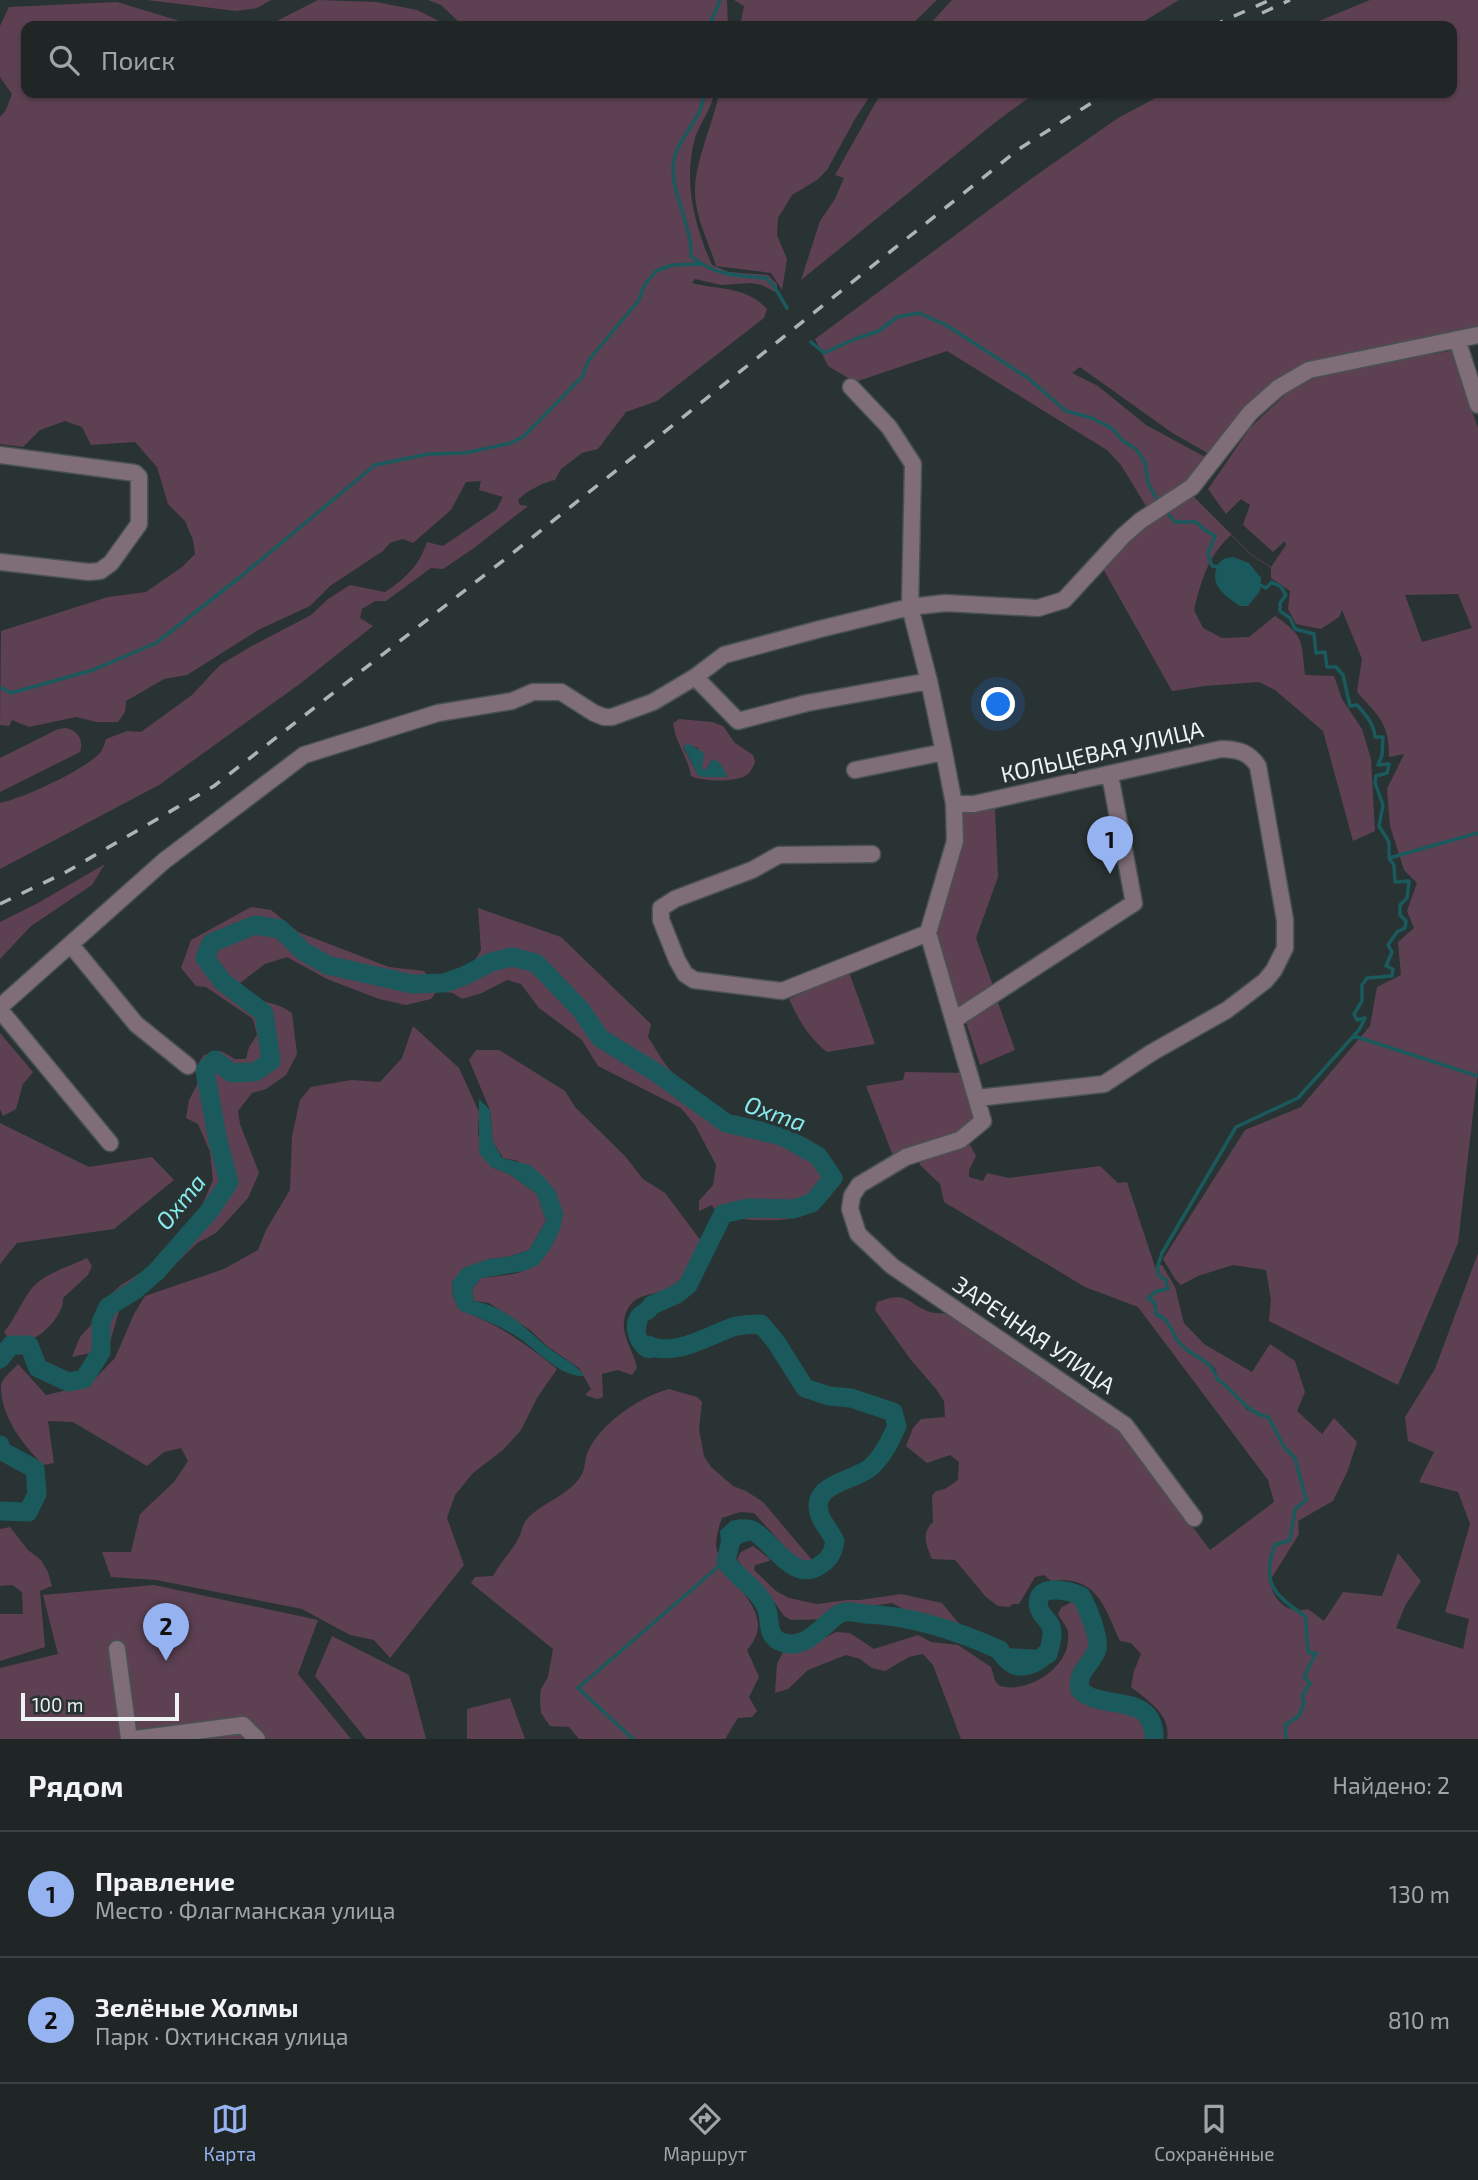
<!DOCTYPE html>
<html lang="ru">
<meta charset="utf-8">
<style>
body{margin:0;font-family:"Exo 2",sans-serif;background:#282e2e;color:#f1f3f6}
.scale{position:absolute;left:21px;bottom:18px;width:158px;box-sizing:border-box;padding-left:7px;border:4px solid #edf2f2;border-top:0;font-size:19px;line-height:24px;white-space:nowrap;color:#edf2f2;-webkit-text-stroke:5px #2a3333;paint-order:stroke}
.you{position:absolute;left:999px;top:705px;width:24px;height:24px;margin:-18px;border:5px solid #fff;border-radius:50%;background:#1a73e8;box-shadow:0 0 0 10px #1a73e833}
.badge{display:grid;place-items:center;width:46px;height:46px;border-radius:50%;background:#95b2f1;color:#111;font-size:23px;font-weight:700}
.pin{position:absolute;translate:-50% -58px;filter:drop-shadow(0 2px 4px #0008)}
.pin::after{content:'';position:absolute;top:37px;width:24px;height:21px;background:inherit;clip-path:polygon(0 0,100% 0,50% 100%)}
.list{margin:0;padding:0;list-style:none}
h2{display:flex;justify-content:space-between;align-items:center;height:91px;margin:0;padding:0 28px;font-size:30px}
h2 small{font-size:23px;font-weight:400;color:#a2a5a7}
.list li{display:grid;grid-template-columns:46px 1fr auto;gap:21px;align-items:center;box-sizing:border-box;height:126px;padding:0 28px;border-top:2px solid #3d4343}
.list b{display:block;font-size:26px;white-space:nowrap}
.list p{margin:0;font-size:23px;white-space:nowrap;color:#a2a5a7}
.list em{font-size:23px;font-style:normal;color:#a2a5a7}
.icon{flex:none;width:38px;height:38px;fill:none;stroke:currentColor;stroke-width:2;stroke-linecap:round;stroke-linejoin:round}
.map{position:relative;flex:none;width:1478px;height:1739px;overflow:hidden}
.search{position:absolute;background:#202626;box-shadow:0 2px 5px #0004;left:21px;right:21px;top:21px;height:77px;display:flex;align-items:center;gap:18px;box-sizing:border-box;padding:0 24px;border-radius:14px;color:#a2a5a7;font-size:26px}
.sheet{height:343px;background:#202626}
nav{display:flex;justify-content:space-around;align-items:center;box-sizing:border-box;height:98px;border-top:2px solid #3d4343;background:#202626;font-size:19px;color:#a2a5a7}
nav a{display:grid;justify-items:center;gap:4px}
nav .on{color:#95b2f1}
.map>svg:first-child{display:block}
</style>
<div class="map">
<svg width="1478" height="1739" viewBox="0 0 1478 1739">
<rect width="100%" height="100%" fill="#2a3333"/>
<!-- green -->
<path fill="#5d4152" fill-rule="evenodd" d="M147,0H271L257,8L236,11Z
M318,0L376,2L417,10L449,26H201L205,24L267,26Z
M428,0H727L728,26H463L441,5Z
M734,0H937L910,26H740L744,6Z
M952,0H1179L1136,26H928Z
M1370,0H1478V331C1459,333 1457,324 1439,339L1309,365L1209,454L1171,432L1080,367L1072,373L1098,386L1146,425L1207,458L1188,485L1149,511L1121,465L1107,450L947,351L855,382L828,366L815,339L1035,176L1118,118L1165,93H1452V26H1307Z
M117,2L196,26H26V93H714C712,109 700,122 695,138C683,181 694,225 712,265L729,272L768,275L777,284V293L762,285L751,283L721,285L695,279L692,283C719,290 746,286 767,309L764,318L657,401L626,412L598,449L582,453L573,460L561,469L555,480C544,482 526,491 518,500L520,505L528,506L474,548L443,569L431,568L386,601H375L362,609L360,618L373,626L301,683L159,785L0,869V803C24,798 82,771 99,754C103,751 104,744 106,739L127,731L141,732L192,695L220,665L250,647L311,615L328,599L350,585L385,592C406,578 419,566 427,542L443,546L496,510L503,497L479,490L481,481L466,482L451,510L413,543L403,539L390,543L383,551L330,586L310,606L260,629L187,675L164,679L126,701L125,712L118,722H97L76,717L29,727L12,720L9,726L0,725L1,631L108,597L146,592L182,567L195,554L193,540L185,521L168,504L157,467L135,442L91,445L82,427L65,421L40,430L23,447L0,444V117L6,110L12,94L0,77V26L9,7Z
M719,93H872L855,119L827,170L817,180L792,195L778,218L777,235L787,259L782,290L771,273L716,266C710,246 699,224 696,204C690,169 713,127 719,93Z
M881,93H1035L997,121L801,280L820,221L835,199L844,178L835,175Z
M1451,351L1478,428V1070L1458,1243L1398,1385L1269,1321L1271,1300L1266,1270L1233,1265L1198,1276L1181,1285L1175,1279L1163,1259L1245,1130L1301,1107L1370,1026L1377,987L1401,975L1398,942L1414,928L1407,911L1417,883L1404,870L1390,826L1387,789L1404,754L1389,757C1389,722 1379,717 1357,692L1362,659L1342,610L1339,617L1321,629L1296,624L1288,609L1290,591L1271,578V568L1250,554L1231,535C1208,556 1201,581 1194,610L1203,628L1222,638L1249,637L1275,616C1305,636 1301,641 1305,675L1334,676L1342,699L1362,729L1371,759L1375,831L1353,841L1323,731L1275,690L1259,682L1205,686L1172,691L1101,565L1131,535L1191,494L1251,554L1271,567L1286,545L1285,541L1273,552L1243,525L1250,505L1241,499L1226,514L1208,489L1250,428L1309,372ZM1458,594L1472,628L1422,642L1405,595Z
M679,719L712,722L723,726L735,743L753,755L755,762C753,766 752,770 749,773C740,783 703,782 691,776C688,757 675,742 673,723ZM689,745L698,748L701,769H707L712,759L728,777L698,775L683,747Z
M65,728C78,730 84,740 80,752L0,792V758L58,729Z
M995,808L998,877L976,938L994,989L959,1008L934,926L964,843L962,813Z
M105,864L92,885L31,926L0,959V922L38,903Z
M251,907L271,910L298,932L389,967L424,971L433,983L441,975L474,962L481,950L478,908L561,937L651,1024L648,1037C656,1049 663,1063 673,1073C686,1085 712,1107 729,1115C763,1129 828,1128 835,1174C838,1195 824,1204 807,1214C791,1223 735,1222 718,1213C717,1213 712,1206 712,1205L699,1211V1201L713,1185L716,1165L695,1125L681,1108L598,1066L582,1040L539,1008L521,984L507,980L482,993L462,999L453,993L437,991L431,999L406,1005L379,999L327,979L287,957L265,964L240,983C260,1009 271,997 292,1013L297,1054L286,1075L266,1089L252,1093L238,1111L240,1124L259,1173L248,1198L216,1233L197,1243L152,1287L119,1311L108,1349L72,1357L80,1337L91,1325L102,1302L121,1285L145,1270L201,1208L213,1180L210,1152L198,1124L186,1118L189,1100L197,1085L198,1064L204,1055L221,1051L235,1059H246L249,1047L257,1035L253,1019L206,987L196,986L181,968L191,940Z
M849,972L875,1044L827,1052C809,1038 798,1019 789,999Z
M996,997L1015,1050L980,1065L965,1019Z
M413,1026L459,1068L479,1112L478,1135L491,1167L509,1174L537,1194L546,1221L529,1250L507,1257L489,1259L452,1282L453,1296L459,1310C499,1324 525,1343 557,1369L537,1398L521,1430L503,1450L473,1473L455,1495L447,1518L464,1565L390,1658L374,1640L350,1635L302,1609L156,1580L111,1577L102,1552H131L140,1514L174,1482L188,1461L181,1448L164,1452L147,1466L73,1422L48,1421L54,1463L43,1465C24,1445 0,1417 1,1385C3,1377 13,1370 18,1364L46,1395L89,1385L115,1358L134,1314L145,1296L224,1269L258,1250L266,1230L290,1190L292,1136L300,1100L311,1087L351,1080L380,1082L402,1058Z
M0,1033L33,1072L23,1084L16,1109L3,1116L0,1109Z
M476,1050H499L565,1091L575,1107L625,1156L643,1179L665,1193L701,1241C700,1247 700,1256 697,1262C693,1270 683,1281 675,1286C655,1298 629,1289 624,1321C622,1337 634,1352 637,1368L632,1375L618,1370L602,1374L603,1397L597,1399L585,1395L591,1389L579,1368L547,1346L530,1330L489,1303L474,1301L472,1289L481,1278C494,1276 513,1276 525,1270C547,1258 559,1237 563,1213L518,1161L503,1158L493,1142L490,1110L469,1060Z
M905,1072L968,1073L980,1119L968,1131L895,1161L866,1086L903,1080Z
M0,1123L89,1167L152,1157L174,1180L114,1229L17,1243L0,1264Z
M970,1145L976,1156L969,1170V1177L983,1181L987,1173L1009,1178L1100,1166L1118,1183L1127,1182L1158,1276L1165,1281L1167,1288L1156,1291L1147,1298L1153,1303L1155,1315C1168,1321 1170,1330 1177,1341C1187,1355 1203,1358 1214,1370L1217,1380L1230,1388L1247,1410L1267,1418L1284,1449L1294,1459L1305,1500L1294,1509L1289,1539L1274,1544C1272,1550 1269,1555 1269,1561C1265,1586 1279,1617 1308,1609L1324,1621L1343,1592L1382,1596L1398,1553L1421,1581L1405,1606L1396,1628L1463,1649L1469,1619L1445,1612L1470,1524L1458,1492L1419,1482L1434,1452L1408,1441L1405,1417L1435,1369L1478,1253V1739H1167C1172,1715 1147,1700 1131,1687L1134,1671L1141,1654L1131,1643L1120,1641C1104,1606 1097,1575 1051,1581L1044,1575L1035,1577L1019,1604H1013L1009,1607L998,1606L986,1597L955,1560L932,1559C926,1545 921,1533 933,1522L932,1496L936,1491L945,1489L958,1480L959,1462L950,1455L927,1463L906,1446L913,1428L921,1419L945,1417L944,1401L936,1389L911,1360L875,1310L877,1302C909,1290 905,1303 930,1312C936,1314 946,1313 953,1313L1122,1433L1210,1550L1274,1502L1268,1480L1138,1307L1085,1287L944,1202L940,1184L920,1165L918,1158L921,1154Z
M87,1258L92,1266L88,1275L63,1298C64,1313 46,1333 32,1339C26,1342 16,1340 9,1339L4,1332C15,1319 21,1302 32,1288C45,1273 69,1267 87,1258Z
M1159,1265H1162L1175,1287L1184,1323L1204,1344L1252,1372L1270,1344L1295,1361L1305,1392L1297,1411L1322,1434L1334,1418L1357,1442L1348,1470L1333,1501L1298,1521L1299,1534L1271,1579V1560L1276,1545L1291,1540L1296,1510L1307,1500L1296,1458L1286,1448L1268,1416C1245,1411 1237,1391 1218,1378L1215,1368C1204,1357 1188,1353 1178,1339C1171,1329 1170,1318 1156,1313L1155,1302L1150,1298L1157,1292L1169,1289L1167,1280L1160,1275L1157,1268Z
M669,1389L697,1397L702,1402L699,1429L704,1456L711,1467L733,1486L746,1491L763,1502L812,1560L809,1567L790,1559L784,1546L754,1513L740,1512L722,1518C719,1526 716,1536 716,1545C719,1582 783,1610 747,1650L759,1677L749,1697L757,1711L752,1717L738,1718L725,1739H579L569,1727L550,1726L541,1713L540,1698L541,1689L548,1677L553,1649L471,1583L475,1577L493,1576C500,1563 510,1553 517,1541C525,1528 519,1526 532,1514C546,1502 568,1494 579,1479C586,1471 584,1458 589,1449C604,1421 640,1397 669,1389Z
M10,1527L28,1550L41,1560L48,1572L52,1586L40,1591L45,1647L0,1661V1614H23L22,1592L12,1585L0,1586V1529Z
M753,1546L770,1559L769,1561L755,1565L754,1570L776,1591L789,1598L817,1604L847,1600H860L901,1594L942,1603L961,1626L905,1610L892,1603L838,1611L827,1619L791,1620L784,1616L775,1603L755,1584L737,1559L741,1552Z
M154,1585L318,1620L298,1674L351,1739H0V1668L58,1654L43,1595Z
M1074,1601C1084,1614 1094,1638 1087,1654C1081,1669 1069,1679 1073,1696C1084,1705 1098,1711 1112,1708L1124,1714L1131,1713L1141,1722L1148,1739H961L933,1665L923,1654L909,1657L885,1671L872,1668L860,1659L846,1655L808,1670L788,1689L775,1693L777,1664L783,1652L799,1651L836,1632L850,1633L874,1649L918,1635L931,1642L958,1645L991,1667L995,1681L1000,1686C1028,1694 1073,1667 1068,1632C1067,1626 1060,1619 1058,1613L1062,1607Z
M332,1636L409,1675L426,1739H366L315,1676Z
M510,1698L525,1739H467V1709Z"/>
<!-- water -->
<path fill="#1a5a5c" d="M1233,557L1249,563L1261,578L1260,591L1248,606H1240C1227,597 1211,587 1216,570C1219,560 1223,558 1233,557Z
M689,744L704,753L702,769H707L712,759L720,763L728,777H702L698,775L683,746Z
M479,1099L490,1110L493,1142L502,1158L530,1165L544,1177L556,1192L563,1213L560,1229L551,1248L538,1265L524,1271L481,1278L472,1289L474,1301C508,1308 521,1325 546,1346C559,1357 575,1362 584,1376C560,1377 538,1351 519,1338C501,1326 480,1318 459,1310L453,1296L452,1282L463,1268L489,1259L507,1257L529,1250L546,1221L537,1194L509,1174L491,1167L479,1153Z
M662,1298H669C645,1315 631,1343 671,1347C665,1351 659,1357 651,1358C634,1359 622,1331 629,1316C635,1303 650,1300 662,1298Z
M741,1519L758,1528L768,1544C756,1538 747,1539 735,1547L729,1566L721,1542L720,1531L731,1521Z
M1052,1636L1057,1643C1057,1647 1057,1650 1056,1654C1051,1670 1023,1681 1009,1673C997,1666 988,1650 978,1641L985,1640L1008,1648L1040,1650L1048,1644Z"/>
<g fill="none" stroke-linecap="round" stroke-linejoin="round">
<!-- stream -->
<path stroke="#1a5a5c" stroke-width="3.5" d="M706,26L711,22L720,0
M704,93C703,121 675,138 673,166C672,196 692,225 691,256C713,275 737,276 766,278L774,286L787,308
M811,342L824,353L855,339L879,331L897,317L919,313L946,325L1028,378L1066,411L1092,418L1113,429L1123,441L1136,449L1145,462L1148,483L1159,503
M1166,511L1175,522H1196L1205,530L1215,536L1208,553L1212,566L1222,567
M1260,585L1266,588L1272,582L1281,587L1286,595L1280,603V611L1290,618L1295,629L1314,634L1316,653L1325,652L1327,667H1336L1343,675L1350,706L1357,705C1366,715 1374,724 1375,737H1383L1382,755L1378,765L1389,764L1387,773L1376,776L1375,783L1383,805L1379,826L1389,842V858L1394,865L1395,882L1409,881L1407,898L1400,905V915L1406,921L1405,928L1397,932L1388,945L1392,952L1386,966L1393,969L1392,976L1367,978L1362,985V1001L1354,1014L1357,1020L1365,1018L1359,1030L1298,1098L1236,1127L1162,1253L1157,1268L1159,1276L1166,1280L1168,1289L1157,1291L1148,1298L1155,1303L1156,1314C1169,1319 1170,1328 1177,1340C1189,1357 1212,1358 1217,1379C1236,1391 1245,1413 1268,1417L1285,1448L1295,1458L1306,1500L1295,1509L1290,1540L1275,1545C1261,1583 1274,1595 1305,1616C1308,1628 1305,1641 1309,1653H1316L1304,1677L1310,1683L1302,1696L1304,1703L1299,1716L1285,1725L1286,1739
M0,687L11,693L93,670L156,643L239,578L375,465L428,454L465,453L511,443L523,437L582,377L588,361L639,300L644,286L656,271L672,265L700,264
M1389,858L1478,833
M1354,1036L1478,1076
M633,1739L578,1688L726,1560"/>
<!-- river -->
<path stroke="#1a5a5c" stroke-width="19" d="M648,1345C674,1358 709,1335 733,1327C742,1324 752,1325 761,1324L776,1342L805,1388L829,1396L851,1398L893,1412L897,1426C890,1441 883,1456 871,1467C854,1482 806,1483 821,1518C825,1526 831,1533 835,1541C833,1554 828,1561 817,1567C783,1585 760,1509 735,1534C729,1540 729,1552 726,1560L727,1563C739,1579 758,1589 766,1607C771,1618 766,1634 779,1641C808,1655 827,1616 844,1612C850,1611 859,1613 866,1614C912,1616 958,1631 1000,1650
M0,1359L11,1345H29L38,1368L68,1382L84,1379L101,1352V1322L108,1307L135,1290L157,1271L211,1209L229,1182L218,1141L205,1071L215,1060L232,1073L255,1072L271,1061L264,1013L223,982L205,958L211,943L255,925L280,929L303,951L327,965L412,984L444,983L464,976L491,962L512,957L536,963L581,1010L600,1038L657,1073L726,1123L782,1136L818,1156L833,1178L812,1203L793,1209L748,1208L723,1214L688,1285L677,1294L652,1305L647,1311
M0,1445L2,1451L35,1469L37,1494L28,1512L0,1511
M1044,1655L1048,1654C1050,1646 1054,1635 1051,1627C1049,1620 1041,1616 1039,1608C1033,1582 1068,1590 1081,1596C1087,1606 1100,1638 1097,1649C1092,1665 1076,1671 1080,1690C1103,1712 1155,1691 1154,1739"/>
<!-- minor casing -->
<g stroke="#495252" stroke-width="19">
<path id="minor" d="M1457,339L1478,405
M851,387L889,427L913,464L910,607L929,681L944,752L954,804L955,841L928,933L983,1121L960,1140L906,1157L859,1185L852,1196L850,1209L858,1234L892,1266L1125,1425L1194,1518
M0,455L135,473L139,477V524L111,563L100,571L89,572L0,562
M695,677L738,721L807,703L929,681
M855,770L944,752
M954,804H974L1221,749C1237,749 1249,752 1258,766L1285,920V948L1274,970L1265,981L1227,1010L1151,1053L1104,1084L977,1098
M872,854L779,855L752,870L675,899L661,908V920L677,960L685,974L694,980L782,991L928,933
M71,945L136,1024L188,1066
M0,1007L164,861L304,755L438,713L512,701L533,692H561L594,713L604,717H612L653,702L695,677L724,655L820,629L910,607L945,603L1038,608L1064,600L1123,536L1140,521L1192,487L1250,413L1278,388L1309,370L1478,335
M0,1010L110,1143
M954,1020L1134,903L1110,775
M117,1649L129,1739
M135,1739L243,1725L257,1739"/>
</g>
<!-- minor -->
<use href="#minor" stroke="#7f6d78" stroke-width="16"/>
<!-- rail -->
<path stroke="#adb4b4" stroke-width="3.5" stroke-dasharray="12 12" stroke-linecap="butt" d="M1262,13L1290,0
M1212,26L1270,0
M0,904L66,872L214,786L509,556L1019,149L1107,93"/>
</g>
<g text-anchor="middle" stroke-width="7" stroke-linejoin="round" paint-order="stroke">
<!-- street labels -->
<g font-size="23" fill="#edf2f2" stroke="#2a3333">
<text transform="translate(1102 752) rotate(-13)" y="8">КОЛЬЦЕВАЯ УЛИЦА</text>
<text transform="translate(1034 1335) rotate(34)" y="8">ЗАРЕЧНАЯ УЛИЦА</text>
</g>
<!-- water labels -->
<g font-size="24" font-style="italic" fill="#87eaec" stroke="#2a3333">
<text transform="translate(775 1114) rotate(19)" y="8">Охта</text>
<text transform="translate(181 1202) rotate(-51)" y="8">Охта</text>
</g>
</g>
</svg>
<div class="scale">100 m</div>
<div class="you"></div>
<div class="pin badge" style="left:1110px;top:874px">1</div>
<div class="pin badge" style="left:166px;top:1661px">2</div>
<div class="search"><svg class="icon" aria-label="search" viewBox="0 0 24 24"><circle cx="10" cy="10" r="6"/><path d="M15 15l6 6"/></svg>Поиск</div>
</div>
<section class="sheet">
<h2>Рядом<small>Найдено: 2</small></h2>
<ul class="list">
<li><span class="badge">1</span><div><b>Правление</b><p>Место · Флагманская улица</p></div><em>130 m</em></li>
<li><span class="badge">2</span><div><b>Зелёные Холмы</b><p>Парк · Охтинская улица</p></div><em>810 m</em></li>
</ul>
</section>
<nav>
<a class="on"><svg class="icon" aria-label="map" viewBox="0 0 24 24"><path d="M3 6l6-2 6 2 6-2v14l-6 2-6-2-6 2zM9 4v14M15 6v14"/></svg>Карта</a>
<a><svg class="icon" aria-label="directions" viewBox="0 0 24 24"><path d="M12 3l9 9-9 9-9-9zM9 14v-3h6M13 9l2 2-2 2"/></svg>Маршрут</a>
<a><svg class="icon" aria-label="saved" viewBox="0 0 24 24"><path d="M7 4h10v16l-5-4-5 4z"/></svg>Сохранённые</a>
</nav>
